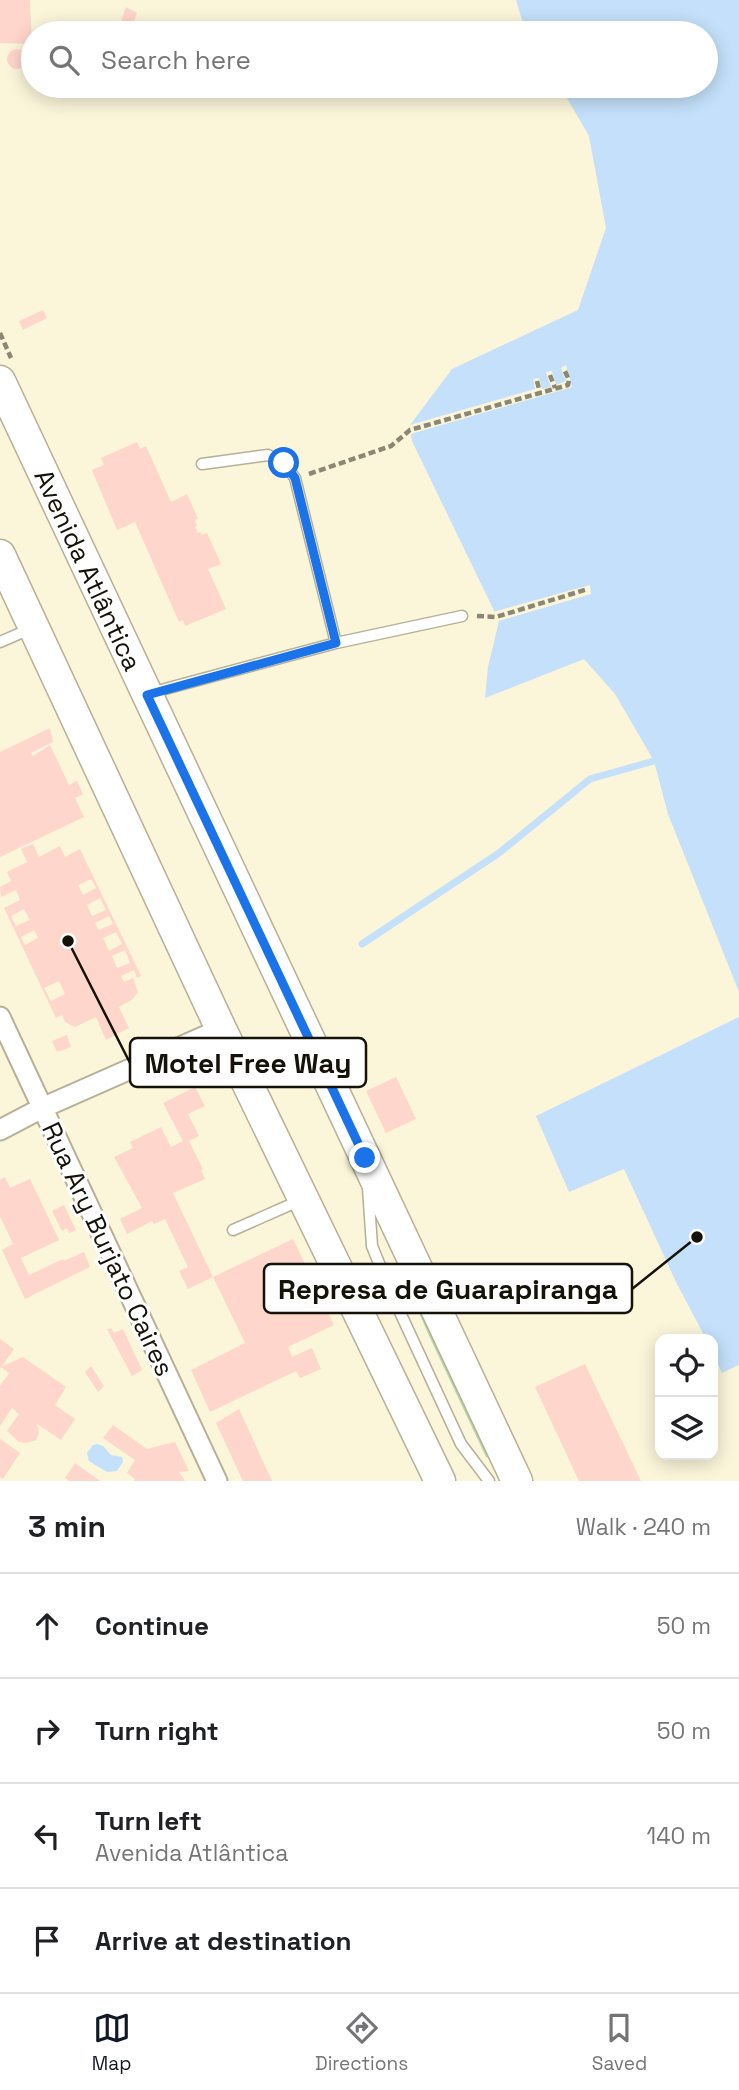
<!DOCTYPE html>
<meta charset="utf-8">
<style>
body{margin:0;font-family:"Space Grotesk",sans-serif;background:#f6f6f6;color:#202124}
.controls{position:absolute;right:21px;bottom:21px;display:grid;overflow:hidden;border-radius:14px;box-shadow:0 4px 18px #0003}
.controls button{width:63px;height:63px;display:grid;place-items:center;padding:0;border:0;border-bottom:2px solid #e0e0e0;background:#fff;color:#202124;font:35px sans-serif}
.stop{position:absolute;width:21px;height:21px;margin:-16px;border:5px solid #1a73e8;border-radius:50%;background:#fff}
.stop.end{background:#1a73e8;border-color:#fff;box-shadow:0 2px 7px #0008}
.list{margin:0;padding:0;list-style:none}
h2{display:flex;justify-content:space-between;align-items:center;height:91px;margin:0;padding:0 28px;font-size:30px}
h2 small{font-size:23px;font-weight:400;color:#757577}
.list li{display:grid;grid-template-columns:46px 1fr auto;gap:21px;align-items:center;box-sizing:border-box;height:105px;padding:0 28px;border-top:2px solid #e0e0e0}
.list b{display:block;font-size:26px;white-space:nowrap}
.list p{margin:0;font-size:23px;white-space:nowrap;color:#757577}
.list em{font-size:23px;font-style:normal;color:#757577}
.icon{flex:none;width:38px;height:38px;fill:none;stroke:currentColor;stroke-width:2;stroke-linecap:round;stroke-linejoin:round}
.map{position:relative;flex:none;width:739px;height:1481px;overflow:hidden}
.search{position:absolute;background:#fff;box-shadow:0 4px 18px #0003;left:21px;right:21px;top:21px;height:77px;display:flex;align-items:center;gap:18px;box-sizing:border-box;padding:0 24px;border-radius:38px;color:#757577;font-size:26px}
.sheet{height:511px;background:#fff}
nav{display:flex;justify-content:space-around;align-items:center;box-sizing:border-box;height:98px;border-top:2px solid #e0e0e0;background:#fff;font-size:19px;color:#757577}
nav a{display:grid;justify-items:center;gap:4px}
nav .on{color:#111827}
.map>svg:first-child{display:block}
</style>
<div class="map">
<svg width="739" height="1481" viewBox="0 0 739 1481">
<rect width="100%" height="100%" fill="#fbf5da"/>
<!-- green -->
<path fill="#b1dcaf" d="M382,1224L490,1458L486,1457L430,1338L382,1228Z"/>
<!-- water -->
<path fill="#c4e0fa" d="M516,0H739V992L668,814L654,761L615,694L584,659L485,698L488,667L499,621L412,441L410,425L452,369L578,310L606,228L589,136L560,86H706V33H530L522,20Z
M739,1017V1365L722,1373L713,1354V1339H706L676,1282L624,1169L569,1192L536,1116Z
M97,1444L103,1446L111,1455L122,1457L123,1462L117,1471L107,1472L89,1461L87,1453L93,1445Z"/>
<!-- pier -->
<path fill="#fbf5da" d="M566,365L572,387L411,434L410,425L535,389L533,379L539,378L542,389L551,387L546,372L552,371L556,385L566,381L561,368Z
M590,585L591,594L499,621L493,612Z"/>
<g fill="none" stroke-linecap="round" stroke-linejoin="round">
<!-- stream -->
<path stroke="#c4e0fa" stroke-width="7" d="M362,944L499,853L590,779L654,761"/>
</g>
<!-- building -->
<path fill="#fed6cc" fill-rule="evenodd" d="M0,0H30L32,44L0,43Z
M126,7L137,13L133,24L146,31L145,33H117Z
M7 59a10 10 0 1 1 20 0a10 10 0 1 1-20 0Z
M43,310L47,318L23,330L19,321Z
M137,442L140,449L146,446L171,502L187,494L198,519L195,520L197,526L195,527L198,533L200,532L202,535L207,533L221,564L208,569L226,609L185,626L183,620L179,622L135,522L117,530L92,470L104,465L101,458Z
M50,728L53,742L31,753L33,756L50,745L69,785L77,781L83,794L75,798L84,817L0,857V752Z
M33,844L39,857L60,846L65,857L80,849L141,976L137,978L134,970L121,976L124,982L133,978L138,992L133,999L119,1007L129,1028L106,1040L96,1017L75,1027L65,1022L62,1015L56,1018L4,908L20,900L16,890L1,897L0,887L11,881L7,872L27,862L21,849ZM91,879L96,888L83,895L78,885ZM100,898L106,910L92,916L87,905ZM24,909L30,920L16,926L11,916ZM109,916L113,924L99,930L95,923ZM34,930L38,938L25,945L21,937ZM116,932L122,944L109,951L103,938ZM125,950L130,963L117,968L112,956ZM59,981L65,994L51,1001L44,988Z
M67,1035L71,1047L57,1052L52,1041Z
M396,1077L416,1119L386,1133L366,1091Z
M195,1087L205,1106L188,1114L199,1136L189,1141L203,1169L201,1170L205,1179L173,1193L213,1277L188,1289L179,1271L188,1267L165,1219L154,1224L152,1221L127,1234L120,1219L142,1208L114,1157L133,1148L130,1142L161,1127L171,1147L183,1141L163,1103Z
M5,1177L10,1188L30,1179L59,1240L21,1258L29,1275L63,1259L64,1261L84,1252L90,1267L25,1299L2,1250L13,1244L0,1216V1180Z
M64,1205L76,1230L69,1233L67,1228L62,1231L52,1211Z
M293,1239L334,1325L288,1347L292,1357L312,1348L321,1369L300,1378L296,1371L210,1412L191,1370L245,1343L213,1277Z
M111,1328L114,1333L123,1329L142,1370L132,1376L107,1329Z
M0,1339L14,1349L0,1369Z
M23,1357L66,1387L55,1405L75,1419L61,1440L37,1424L39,1433L36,1440L26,1443L19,1442L7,1431L19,1414L12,1408L0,1426V1386L9,1373L1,1367Z
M585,1364L641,1481H579L535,1387Z
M91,1366L104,1386L98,1392L85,1372Z
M239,1409L272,1481H243L216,1423Z
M113,1425L147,1449L175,1442L189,1471L179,1472L185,1481H134L135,1479L127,1473L135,1460L103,1438Z
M0,1439L20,1453L3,1479L0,1477Z
M75,1463L100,1481H69L65,1478Z"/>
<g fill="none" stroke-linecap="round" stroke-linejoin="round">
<!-- service casing -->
<g stroke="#b5b096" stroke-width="13">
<path id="service" d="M202,464L268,455L284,463L295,478L336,643
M0,642L30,629
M150,693L336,643L462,616
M368,1188L372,1246L392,1295L461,1444L489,1481
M233,1230L301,1200"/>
</g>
<!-- minor casing -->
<g stroke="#b5b096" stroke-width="23">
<path id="minor" d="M0,1017L217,1481
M0,1130L42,1108L221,1029"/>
</g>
<!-- primary casing -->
<g stroke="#b5b096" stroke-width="33">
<path id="primary" d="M0,381L517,1481
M0,555L221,1029L440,1481"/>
</g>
<!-- path -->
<path stroke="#8b8774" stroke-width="4.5" stroke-dasharray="7 3.5" stroke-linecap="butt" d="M0,333L11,358
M550,375L555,388
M537,381L540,393
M309,474L391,446L410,430L568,385L569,380L564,369
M477,616L496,617L588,589"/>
<!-- service -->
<use href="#service" stroke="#fff" stroke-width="10"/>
<!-- minor -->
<use href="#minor" stroke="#fff" stroke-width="19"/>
<!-- primary -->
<use href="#primary" stroke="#fff" stroke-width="30"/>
</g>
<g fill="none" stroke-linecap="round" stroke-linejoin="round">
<!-- route -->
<path stroke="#1a73e8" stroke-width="9" d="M284,463L295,478L336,643L147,695L365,1158"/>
</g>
<g text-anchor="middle" stroke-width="6" stroke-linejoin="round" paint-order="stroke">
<!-- street labels -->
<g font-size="26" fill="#151309" stroke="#fff">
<text transform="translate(88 570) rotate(65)" y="9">Avenida Atlântica</text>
<text transform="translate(108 1249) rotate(65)" y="9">Rua Ary Burjato Caires</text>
</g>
</g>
<!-- callouts -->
<path fill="none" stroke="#151309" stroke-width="2.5" d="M68 941L130 1063M697 1237L632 1289"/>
<g fill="#151309" stroke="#fff" stroke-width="2.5">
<circle cx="68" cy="941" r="7"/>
<circle cx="697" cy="1237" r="7"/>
</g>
<g fill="#fff" stroke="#151309" stroke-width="2.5">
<rect x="130" y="1038" width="236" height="49" rx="7"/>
<rect x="264" y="1264" width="368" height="49" rx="7"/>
</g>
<g font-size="28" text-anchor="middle" font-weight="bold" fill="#151309">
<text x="248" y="1073">Motel Free Way</text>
<text x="448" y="1299">Represa de Guarapiranga</text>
</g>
</svg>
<div class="controls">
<button><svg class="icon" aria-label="locate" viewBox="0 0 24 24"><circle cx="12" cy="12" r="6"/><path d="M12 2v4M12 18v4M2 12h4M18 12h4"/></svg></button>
<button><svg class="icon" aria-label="layers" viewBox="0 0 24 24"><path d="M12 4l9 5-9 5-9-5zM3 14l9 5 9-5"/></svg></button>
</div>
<div class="stop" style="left:284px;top:463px"></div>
<div class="stop end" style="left:365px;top:1158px"></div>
<div class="search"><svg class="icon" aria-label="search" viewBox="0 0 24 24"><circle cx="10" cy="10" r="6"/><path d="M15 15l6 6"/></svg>Search here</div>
</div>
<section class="sheet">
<h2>3 min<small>Walk · 240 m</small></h2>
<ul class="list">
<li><svg class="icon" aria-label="ahead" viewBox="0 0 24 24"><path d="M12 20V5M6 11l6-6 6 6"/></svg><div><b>Continue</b></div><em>50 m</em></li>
<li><svg class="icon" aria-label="right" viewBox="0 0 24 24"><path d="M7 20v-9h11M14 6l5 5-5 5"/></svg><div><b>Turn right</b></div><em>50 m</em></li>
<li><svg class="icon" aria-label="left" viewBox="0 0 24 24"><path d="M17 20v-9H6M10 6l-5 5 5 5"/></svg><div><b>Turn left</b><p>Avenida Atlântica</p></div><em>140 m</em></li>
<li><svg class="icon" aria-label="arrive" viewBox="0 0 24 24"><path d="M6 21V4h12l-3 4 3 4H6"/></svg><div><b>Arrive at destination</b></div></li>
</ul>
</section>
<nav>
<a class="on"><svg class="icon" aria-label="map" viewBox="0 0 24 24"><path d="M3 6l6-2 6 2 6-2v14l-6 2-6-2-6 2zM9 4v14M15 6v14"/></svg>Map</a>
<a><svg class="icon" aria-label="directions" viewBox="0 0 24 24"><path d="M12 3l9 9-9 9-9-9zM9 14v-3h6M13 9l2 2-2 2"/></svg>Directions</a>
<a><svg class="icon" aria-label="saved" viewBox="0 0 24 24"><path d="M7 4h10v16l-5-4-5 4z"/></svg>Saved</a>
</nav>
